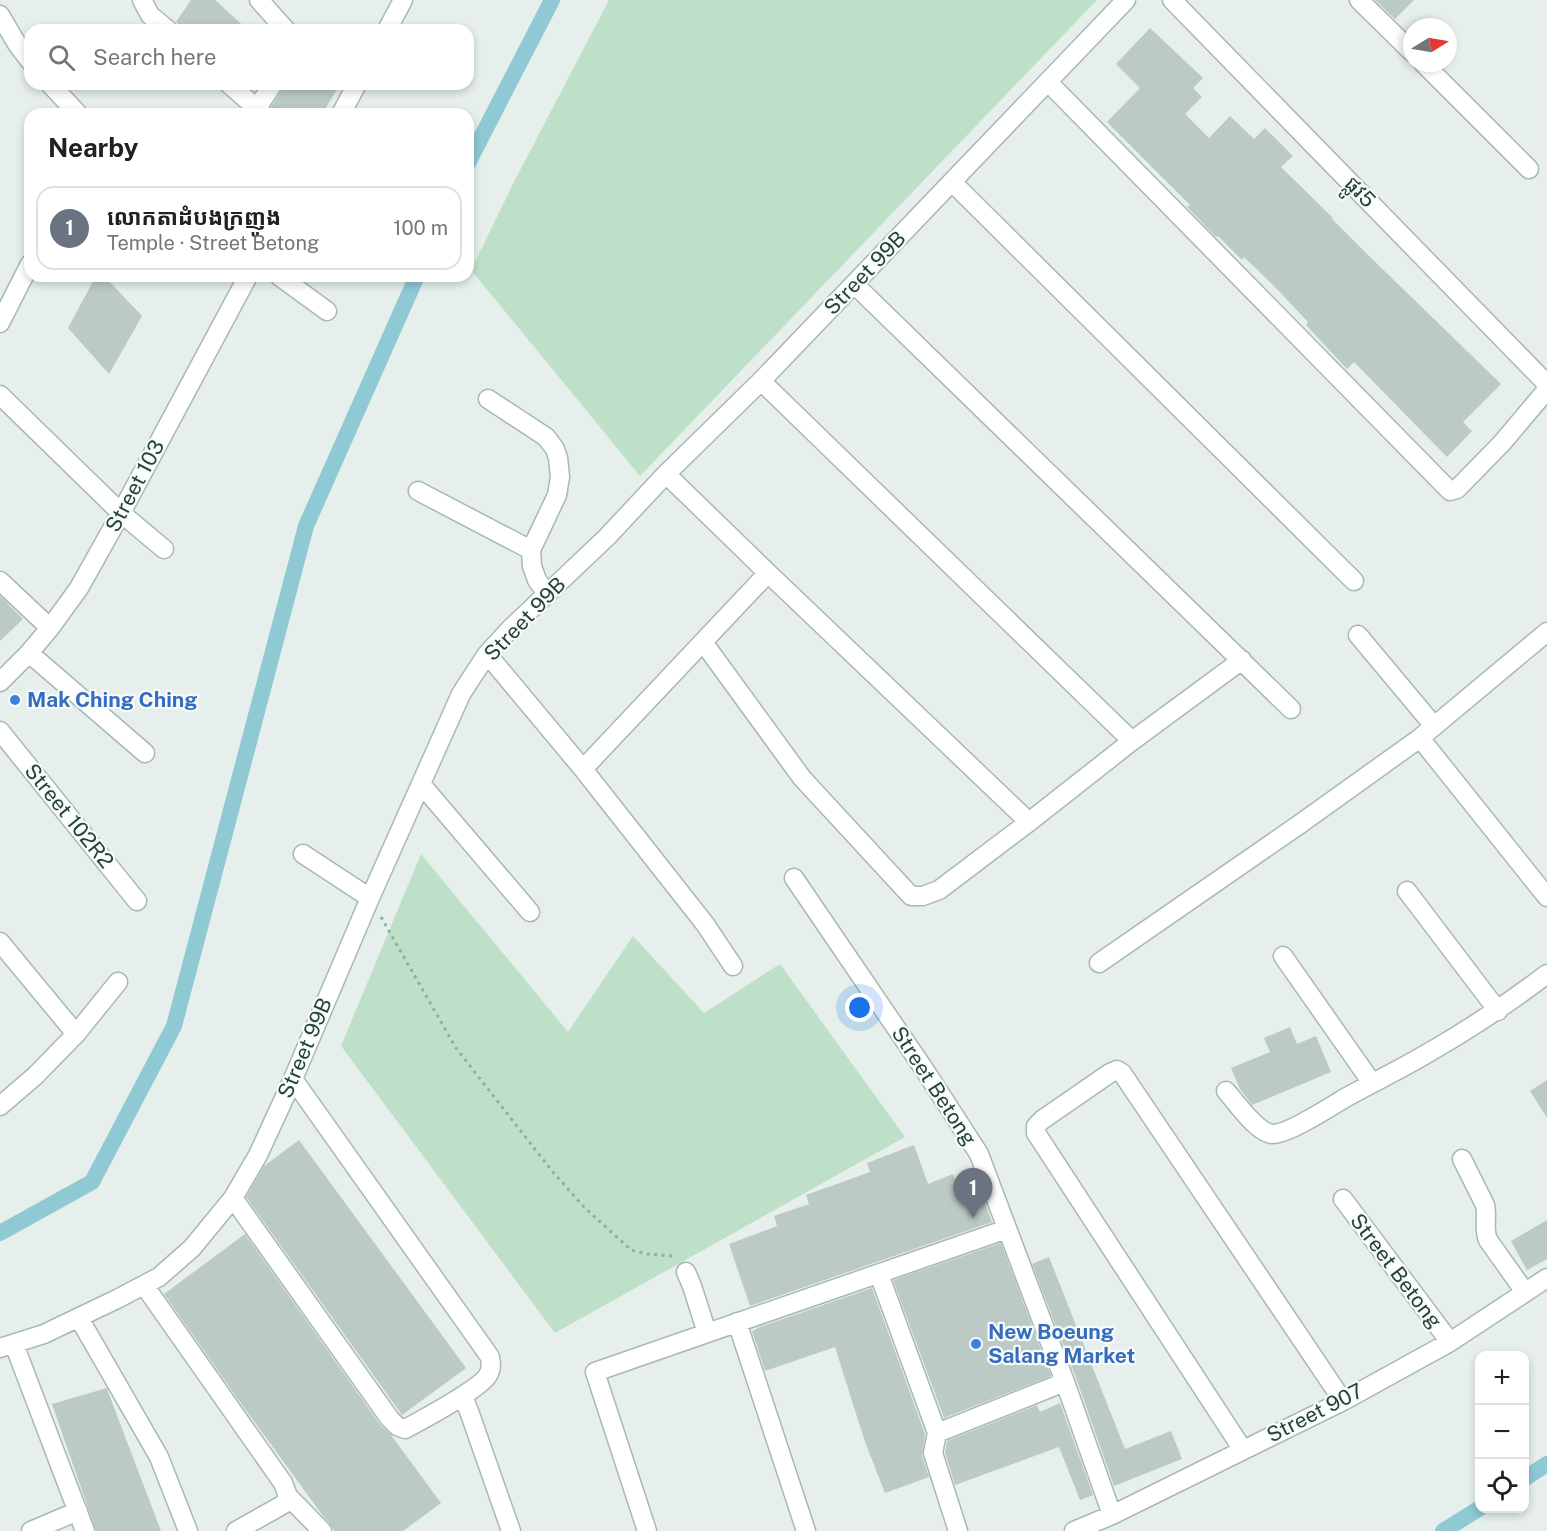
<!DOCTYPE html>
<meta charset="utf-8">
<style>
body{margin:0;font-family:"Public Sans","Noto Sans Khmer",sans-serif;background:#f6f6f6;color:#202124}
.controls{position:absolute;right:18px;bottom:18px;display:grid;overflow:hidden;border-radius:12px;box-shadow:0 3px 9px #0003}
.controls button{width:54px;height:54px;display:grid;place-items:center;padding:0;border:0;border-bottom:2px solid #e0e0e0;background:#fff;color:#202124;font:30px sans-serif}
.compass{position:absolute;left:1403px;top:18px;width:54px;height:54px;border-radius:50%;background:#fff;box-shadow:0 3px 9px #0003;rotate:79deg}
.you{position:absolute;left:860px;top:1008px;width:21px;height:21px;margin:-15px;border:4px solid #fff;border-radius:50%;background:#1a73e8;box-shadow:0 0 0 9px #1a73e833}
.badge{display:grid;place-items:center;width:39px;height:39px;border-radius:50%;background:#111827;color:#fff;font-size:20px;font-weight:700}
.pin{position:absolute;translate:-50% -50px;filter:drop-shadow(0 2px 3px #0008)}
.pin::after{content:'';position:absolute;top:32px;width:21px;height:18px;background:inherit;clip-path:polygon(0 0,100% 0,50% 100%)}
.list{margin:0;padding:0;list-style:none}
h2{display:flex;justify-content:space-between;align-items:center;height:78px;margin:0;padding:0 24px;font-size:26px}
h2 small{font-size:20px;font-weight:400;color:#757577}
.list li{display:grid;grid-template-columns:39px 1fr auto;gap:18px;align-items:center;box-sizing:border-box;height:84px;margin:0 12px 12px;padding:0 12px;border:2px solid #e0e0e0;border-radius:18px}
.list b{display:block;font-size:22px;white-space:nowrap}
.list p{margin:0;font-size:20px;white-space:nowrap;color:#757577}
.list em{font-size:20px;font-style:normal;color:#757577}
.icon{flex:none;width:33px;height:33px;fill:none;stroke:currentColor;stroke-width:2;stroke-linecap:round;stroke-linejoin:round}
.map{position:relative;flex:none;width:1547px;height:1531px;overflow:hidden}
.search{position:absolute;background:#fff;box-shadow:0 3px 9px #0003;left:24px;top:24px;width:450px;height:66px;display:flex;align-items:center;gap:15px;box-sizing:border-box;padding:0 21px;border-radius:18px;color:#757577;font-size:22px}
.panel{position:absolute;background:#fff;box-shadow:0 3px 9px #0003;left:24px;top:108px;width:450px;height:174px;border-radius:18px}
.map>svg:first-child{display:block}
</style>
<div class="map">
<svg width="1547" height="1531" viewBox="0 0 1547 1531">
<rect width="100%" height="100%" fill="#e6efeb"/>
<!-- green -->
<path fill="#bfe0c8" d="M609,0H1097L640,476L471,270L514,182Z
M421,854L568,1032L633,936L704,1013L780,964L905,1137L555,1333L341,1046Z"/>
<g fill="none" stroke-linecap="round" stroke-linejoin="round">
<!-- canal -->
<path stroke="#8ec9d4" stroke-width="16" d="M468,163L552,0
M0,1233L92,1182L174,1026L306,526L417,276
M1524,1479L1547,1464
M1443,1531L1480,1508"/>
</g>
<!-- building -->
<path fill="#bbcac4" d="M191,0H215L248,30H185L176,22Z
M1375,0H1414L1395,19Z
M1150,28L1203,78L1193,88L1202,97L1185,114L1209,138L1230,116L1254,139L1265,128L1293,156L1281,167L1333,218L1332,219L1366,253L1501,384L1463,422L1472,431L1447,457L1354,362L1347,369L1306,325L1308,322L1274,286L1244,257L1242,260L1218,236L1216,237L1187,207L1190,205L1107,122L1140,88L1116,64Z
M284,84H340L322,114H276L271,107L282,90Z
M96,276H104L142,316L109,374L68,328Z
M0,596L23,619L0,641Z
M1290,1027L1297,1044L1316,1036L1331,1072L1252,1105L1240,1089L1231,1068L1270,1052L1264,1038Z
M1547,1080V1118L1530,1091Z
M299,1140L466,1368L402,1415L246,1197L264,1166Z
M914,1145L928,1184L953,1174L961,1195L979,1188L992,1222L750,1306L729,1244L777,1226L774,1216L809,1204L806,1195L870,1172L867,1163Z
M1547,1220V1259L1527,1270L1511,1241Z
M245,1234L381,1426L391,1435L441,1503L403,1531H334L330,1524L323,1516L235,1395L164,1294Z
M1001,1243L1051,1376L944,1418L893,1280Z
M1049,1257L1125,1449L1171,1431L1182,1459L1114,1486L1076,1378L1032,1264Z
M872,1288L925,1434L922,1456L929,1477L885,1493L865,1442L835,1347L765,1371L752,1331L757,1329V1328Z
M107,1388V1389L161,1531H96L52,1404Z
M1060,1403L1093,1495L1080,1500L1059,1447L955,1485L945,1452L947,1441L1037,1405L1040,1412Z"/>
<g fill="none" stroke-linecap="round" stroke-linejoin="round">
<!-- minor casing -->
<g stroke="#a8b8b2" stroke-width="21">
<path id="minor" d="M142,0L150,15L168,30
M259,0L286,30
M1359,0L1412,52
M0,15L17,44L30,61
M387,30L403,0
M1423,63L1529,169
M1048,82L1450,491L1457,489L1502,443L1545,392L1546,386L1544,381L1172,0
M50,84L78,114
M229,84L263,114
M257,108L273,84
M341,114L357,84
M952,182L1354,581
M279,276L327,311
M854,284L1291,709
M0,323L30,264
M761,381L1132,741
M0,395L121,513L164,549
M488,399L546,437L555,449L558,458L560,477L557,495L531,550L532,566L537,580L547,594
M666,474L768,573L1029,822
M418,491L531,550
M0,581L50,628
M1358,635L1434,726
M703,642L802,778L911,896H923L939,890L1029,822L1132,741L1242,660
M29,653L145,753
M487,654L583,769L705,924L733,966
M0,682L29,653L50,628L79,588L121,513L248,276
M0,731L137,901
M1420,738L1547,897
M583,769L768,573
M421,784L530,912
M303,854L370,898
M794,878L924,1069L979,1154L1065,1382L1112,1515
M1407,891L1498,1011
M0,942L76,1034
M1283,956L1372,1083
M1099,963L1300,824L1420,738L1547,632
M1226,1091C1237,1103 1256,1132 1272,1134C1287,1135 1330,1107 1345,1098C1374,1082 1405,1067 1433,1050C1473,1027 1510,1002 1547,974
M0,1106L35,1076L76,1034L118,982
M1462,1159L1485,1205C1488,1217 1483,1228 1488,1240L1525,1292
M233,1198L390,1419L397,1426L405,1429C422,1420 481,1388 488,1375C492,1369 491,1363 490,1357L293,1079
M1343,1199L1450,1342
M686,1272L692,1286L707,1333
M879,1274L937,1433L933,1453L958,1531
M144,1285L283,1483L288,1496L322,1531
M79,1318L159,1457L188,1531
M737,1322L806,1531
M14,1344L85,1531
M0,1348L44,1334L117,1299L159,1277L192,1248L233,1198L258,1155L293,1079L370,898L461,694L487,654L510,629L607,537L666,474L761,381L1126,0
M463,1396L470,1414L511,1531
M937,1433L1065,1382
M1243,1450L1036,1133V1126L1042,1120L1110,1073L1117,1070L1122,1073L1343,1401
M31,1531L78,1511
M236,1531L284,1504L288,1496
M647,1531L595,1372L1007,1229
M1074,1531L1112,1515L1343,1401L1450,1342L1547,1278"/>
</g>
<!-- path -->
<path stroke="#86b3a5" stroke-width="3" stroke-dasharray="3 4.5" stroke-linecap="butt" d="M381,917L456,1048L552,1171L584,1207L631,1250L647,1254L672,1256"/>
<!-- minor -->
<use href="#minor" stroke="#fff" stroke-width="18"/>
</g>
<!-- markers -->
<g fill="#3f7fe0" stroke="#f7fbf9" stroke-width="2">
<circle cx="15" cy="700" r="6"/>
<circle cx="976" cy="1344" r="6"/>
</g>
<g text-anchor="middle" stroke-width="4.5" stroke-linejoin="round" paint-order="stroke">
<!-- street labels -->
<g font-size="21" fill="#24423a" stroke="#f7fbf9">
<text transform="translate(1360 192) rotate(46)" y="7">ផ្លូវ5</text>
<text transform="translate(865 273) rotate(-46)" y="7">Street 99B</text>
<text transform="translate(135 486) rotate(-62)" y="7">Street 103</text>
<text transform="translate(525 619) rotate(-46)" y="7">Street 99B</text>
<text transform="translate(69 816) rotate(51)" y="7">Street 102R2</text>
<text transform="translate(305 1048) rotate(-67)" y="7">Street 99B</text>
<text transform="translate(934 1086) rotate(57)" y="7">Street Betong</text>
<text transform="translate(1396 1271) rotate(53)" y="7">Street Betong</text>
<text transform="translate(1315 1413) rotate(-27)" y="7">Street 907</text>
</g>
<!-- shop labels -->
<g font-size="21" font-weight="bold" fill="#366cbe" stroke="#f7fbf9" text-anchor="start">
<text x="27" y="707">Mak Ching Ching</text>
<text x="988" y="1339">New Boeung<tspan x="988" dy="24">Salang Market</tspan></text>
</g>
</g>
</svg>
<div class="controls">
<button>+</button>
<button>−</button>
<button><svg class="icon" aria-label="locate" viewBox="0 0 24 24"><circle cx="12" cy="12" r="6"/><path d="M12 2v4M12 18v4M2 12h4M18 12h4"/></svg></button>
</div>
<svg class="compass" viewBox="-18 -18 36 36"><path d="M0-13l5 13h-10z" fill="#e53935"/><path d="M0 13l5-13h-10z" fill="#757577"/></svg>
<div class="you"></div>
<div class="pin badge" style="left:973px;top:1218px;background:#6b7280">1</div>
<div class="search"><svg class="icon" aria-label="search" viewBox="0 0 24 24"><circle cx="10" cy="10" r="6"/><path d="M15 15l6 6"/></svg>Search here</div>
<section class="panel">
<h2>Nearby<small></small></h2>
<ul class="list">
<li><span class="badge" style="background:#6b7280">1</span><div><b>លោកតាដំបងក្រញូង</b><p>Temple · Street Betong</p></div><em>100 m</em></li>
</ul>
</section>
</div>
